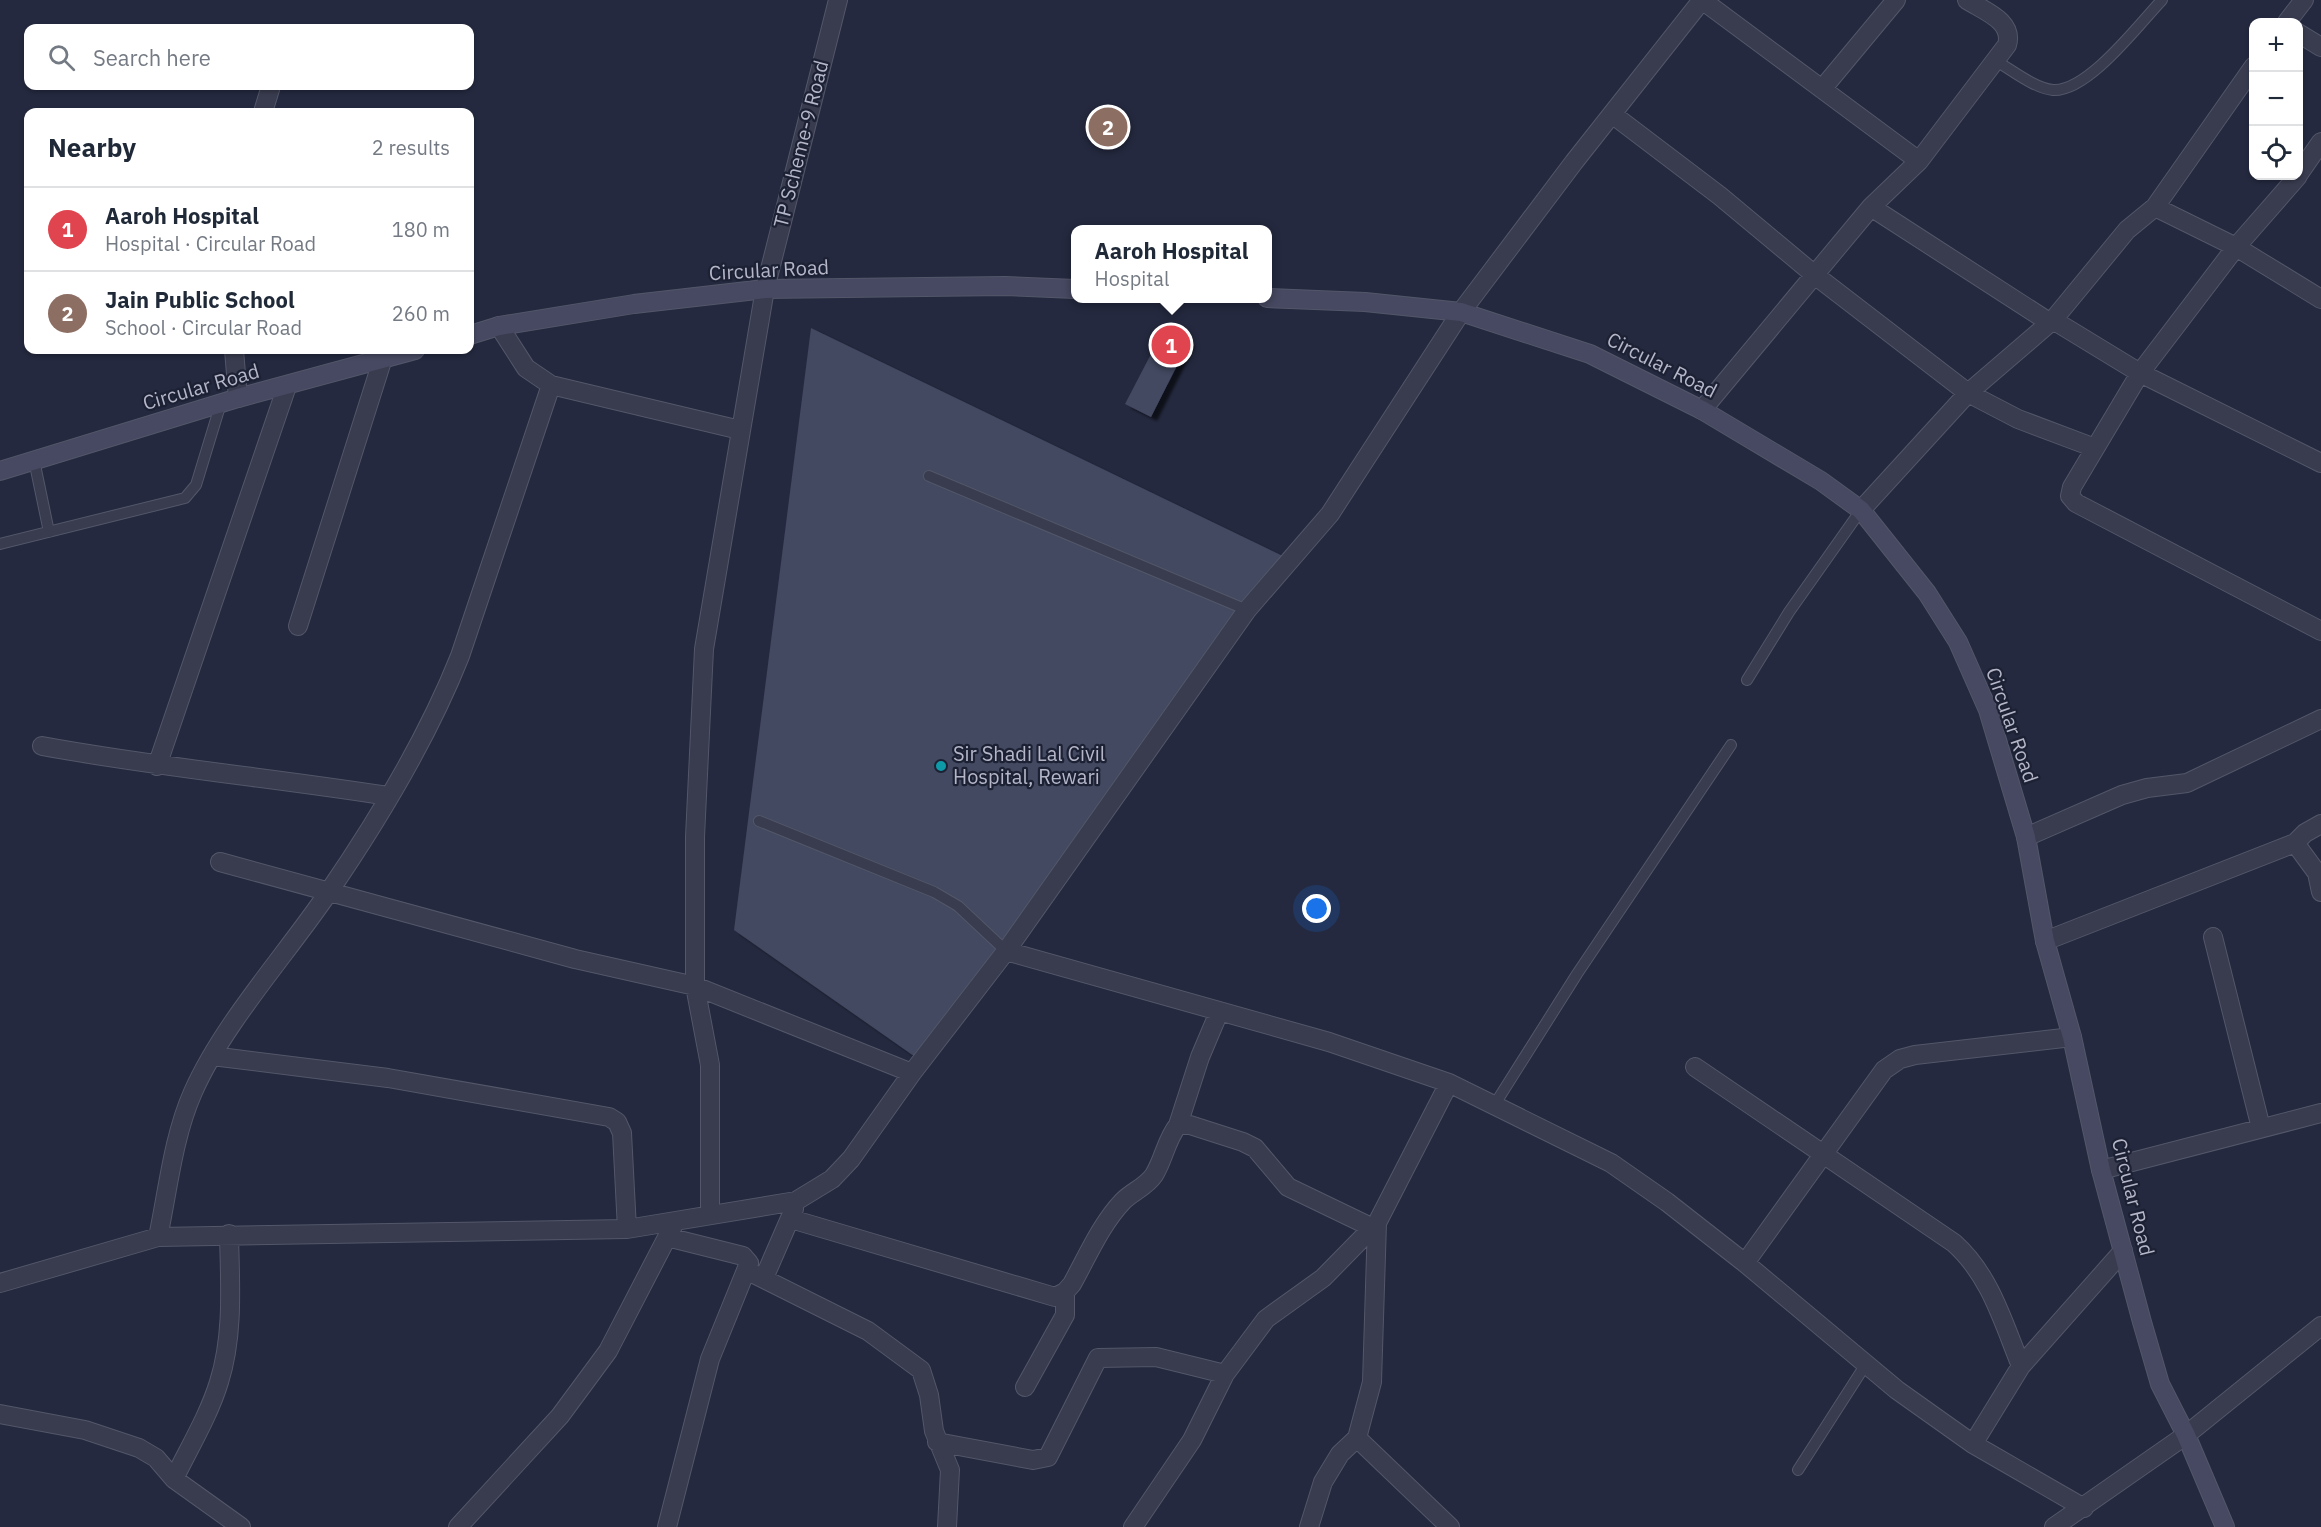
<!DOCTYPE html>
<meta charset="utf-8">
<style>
body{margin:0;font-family:"IBM Plex Sans",sans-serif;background:#f6f6f7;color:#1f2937}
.controls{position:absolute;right:18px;top:18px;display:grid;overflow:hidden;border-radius:12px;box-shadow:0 2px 4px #0004}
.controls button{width:54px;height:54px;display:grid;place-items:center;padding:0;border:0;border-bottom:2px solid #e0e1e3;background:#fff;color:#1f2937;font:30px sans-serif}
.you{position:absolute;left:1317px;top:909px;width:21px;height:21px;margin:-15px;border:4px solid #fff;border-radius:50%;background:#1a73e8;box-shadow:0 0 0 9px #1a73e833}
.badge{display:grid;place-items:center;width:39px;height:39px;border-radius:50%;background:#2563eb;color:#fff;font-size:20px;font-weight:700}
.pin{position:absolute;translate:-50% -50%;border:3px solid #fff;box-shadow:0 2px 6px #0006}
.popup{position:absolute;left:1071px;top:225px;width:201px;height:78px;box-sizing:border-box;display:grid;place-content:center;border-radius:12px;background:#fff;filter:drop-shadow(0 2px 4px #0005);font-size:20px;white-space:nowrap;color:#747a83}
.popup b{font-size:22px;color:#1f2937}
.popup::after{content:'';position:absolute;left:50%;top:100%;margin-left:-12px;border:12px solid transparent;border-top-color:#fff}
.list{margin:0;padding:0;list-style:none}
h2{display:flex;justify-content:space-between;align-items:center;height:78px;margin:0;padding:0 24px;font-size:26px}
h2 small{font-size:20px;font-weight:400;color:#747a83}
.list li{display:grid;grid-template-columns:39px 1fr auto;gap:18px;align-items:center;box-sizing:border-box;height:84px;padding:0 24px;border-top:2px solid #e0e1e3}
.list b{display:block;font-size:22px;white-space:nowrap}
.list p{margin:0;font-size:20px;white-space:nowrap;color:#747a83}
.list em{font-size:20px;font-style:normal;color:#747a83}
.icon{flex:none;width:33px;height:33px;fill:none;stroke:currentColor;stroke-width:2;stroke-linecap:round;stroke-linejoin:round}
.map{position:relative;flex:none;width:2321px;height:1527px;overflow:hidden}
.search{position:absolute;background:#fff;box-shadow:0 2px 4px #0004;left:24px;top:24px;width:450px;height:66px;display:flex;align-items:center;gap:15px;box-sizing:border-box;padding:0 21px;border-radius:12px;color:#747a83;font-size:22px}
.panel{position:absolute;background:#fff;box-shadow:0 2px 4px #0004;left:24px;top:108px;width:450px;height:246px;border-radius:12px}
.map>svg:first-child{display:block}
</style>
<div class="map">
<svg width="2321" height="1527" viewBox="0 0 2321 1527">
<defs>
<filter id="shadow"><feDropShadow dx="6" dy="4" stdDeviation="1.5" flood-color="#0009"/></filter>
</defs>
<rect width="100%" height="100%" fill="#24293f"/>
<!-- building -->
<path fill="#434861" filter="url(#shadow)" d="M811,328L1291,560L1242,602L921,1061L734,930Z
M1164,329L1189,342L1151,417L1125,404Z"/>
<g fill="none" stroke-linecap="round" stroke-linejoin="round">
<!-- service casing -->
<g stroke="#535769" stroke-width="12">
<path id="service" d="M1996,61C2012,70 2034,88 2053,90C2088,92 2139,24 2162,0
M34,460L49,532
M929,476L1247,610
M0,544L185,498L196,485L221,403
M1747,680L1789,612L1861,510
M759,821L934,892L958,906L1006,951
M1495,1104L1577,974L1731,745
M1798,1470L1866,1364"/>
</g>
<!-- minor casing -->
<g stroke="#535769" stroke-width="20">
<path id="minor" d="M1702,0L1919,161
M2287,22L2304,0
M2298,33L2321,47
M1822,89L1896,0
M263,112L271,86
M1612,114L1720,196L1816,276L1968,393L2018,419L2095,448
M2298,175L2321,142
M2298,176L2236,247L2140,373L2072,487L2070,496L2076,503L2321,631
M1871,207L2049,322
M2155,207L2236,247L2321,299
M2053,320L2140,373L2321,463
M499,326L526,368L551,385L740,430
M234,350L238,398
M1702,410L1871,207L1919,161L2007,45C2014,21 1984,11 1967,0
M1861,510L1968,393L2053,320L2127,230L2155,207L2254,66
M298,626L383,358
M42,746C156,767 273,778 388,796
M157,766L287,386
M2026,837L2122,795L2147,788L2187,783L2321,719
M2295,843L2317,873L2321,892
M220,862L575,959L695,986L912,1073
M2213,937L2261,1128
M2045,941L2295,843L2305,833L2321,824
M1006,951L1329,1042L1449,1083L1611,1163L1667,1202L1745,1263L1897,1390L1973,1444L2084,1508
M212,1056L388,1078L609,1117L617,1122L622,1133L627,1229
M1695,1067L1954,1243C1990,1275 2003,1322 2021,1366
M1178,1125L1200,1057L1219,1012
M2101,1170L2321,1113
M710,1214V1065L695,986V837L704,649L765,289L838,0
M791,1219L1055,1297L1065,1292L1072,1284C1087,1257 1101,1224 1123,1201C1133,1191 1146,1187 1154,1175C1164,1159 1166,1140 1178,1125H1190L1243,1142L1255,1148L1288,1187L1371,1227
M158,1237C168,1190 173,1137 193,1092C223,1024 285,956 328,893C378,820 427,739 460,656L551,385
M1745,1263L1884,1070L1900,1059L1915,1055L2072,1037
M748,1271L868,1331L921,1370L929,1395L934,1431L950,1470L947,1527
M764,1278L794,1209
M0,1283L158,1237L627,1229L796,1201L832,1179L851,1159L912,1073L1006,951L1247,610L1330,514L1461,312L1574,162L1702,0
M1025,1387L1065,1315V1292
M0,1414L85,1430L139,1448L156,1458L174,1479L241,1527
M1357,1438L1450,1527
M937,1442L1033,1460L1048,1457L1098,1358L1156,1357L1225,1374
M1973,1444L2021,1366L2123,1251
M174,1479C189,1448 209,1415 219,1382C234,1335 230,1283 229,1234
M458,1527L560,1416L608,1351L675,1222
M667,1527L710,1359L749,1263L743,1256L667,1237
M1133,1527L1192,1440L1225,1374L1266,1319L1323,1278L1377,1223
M1309,1527L1323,1482L1340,1454L1357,1438L1372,1382L1377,1223L1449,1083
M2054,1527L2186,1435"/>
</g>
<!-- tertiary casing -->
<g stroke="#535769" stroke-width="20">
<path id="tertiary" d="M2186,1435L2321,1326"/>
</g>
<!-- secondary casing -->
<g stroke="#535769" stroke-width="20">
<path id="secondary" d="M1267,298L1365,302L1461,312L1590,354L1702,410L1821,481L1861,510L1927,593L1958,642L1988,710L2026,837L2045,941L2072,1037L2101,1170L2142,1322L2160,1384L2186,1435L2225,1527
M470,335L499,326L634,304L765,289L1005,286L1075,289
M0,471L238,398L415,350"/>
</g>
<!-- service -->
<use href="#service" stroke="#393c4f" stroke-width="10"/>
<!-- minor -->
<use href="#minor" stroke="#393c4f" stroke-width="18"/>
<!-- tertiary -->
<use href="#tertiary" stroke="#393c4f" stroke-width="18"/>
<!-- secondary -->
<use href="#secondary" stroke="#474962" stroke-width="18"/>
</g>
<!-- markers -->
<circle fill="#0f9aa8" stroke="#1d2134" stroke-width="2" cx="941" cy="766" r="6"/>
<g text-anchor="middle" stroke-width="4.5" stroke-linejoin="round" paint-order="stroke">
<!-- street labels -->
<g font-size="20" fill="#b5b7c9" stroke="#1d2134">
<text transform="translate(801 144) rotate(-76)" y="7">TP Scheme-9 Road</text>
<text transform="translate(769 270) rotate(-3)" y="7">Circular Road</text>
<text transform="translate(1662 365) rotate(27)" y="7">Circular Road</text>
<text transform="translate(201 387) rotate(-16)" y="7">Circular Road</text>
<text transform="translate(2012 725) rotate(71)" y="7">Circular Road</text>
<text transform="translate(2133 1197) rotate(76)" y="7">Circular Road</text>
</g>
<!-- poi labels -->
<g font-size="20" fill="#b5b7c9" stroke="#1d2134" text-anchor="start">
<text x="953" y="761">Sir Shadi Lal Civil<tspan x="953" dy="23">Hospital, Rewari</tspan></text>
</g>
</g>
</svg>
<div class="controls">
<button>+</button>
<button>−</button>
<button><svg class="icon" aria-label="locate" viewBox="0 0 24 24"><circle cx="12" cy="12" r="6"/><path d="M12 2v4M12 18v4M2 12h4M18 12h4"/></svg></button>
</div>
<div class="you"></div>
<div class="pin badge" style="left:1171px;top:345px;background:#e0444e">1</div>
<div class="popup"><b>Aaroh Hospital</b>Hospital</div>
<div class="pin badge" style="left:1108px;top:127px;background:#8d6e63">2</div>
<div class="search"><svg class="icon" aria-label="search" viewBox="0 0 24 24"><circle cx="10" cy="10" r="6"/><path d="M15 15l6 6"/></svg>Search here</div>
<section class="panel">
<h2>Nearby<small>2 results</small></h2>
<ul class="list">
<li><span class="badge" style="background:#e0444e">1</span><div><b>Aaroh Hospital</b><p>Hospital · Circular Road</p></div><em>180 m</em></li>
<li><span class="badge" style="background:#8d6e63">2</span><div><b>Jain Public School</b><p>School · Circular Road</p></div><em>260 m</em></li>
</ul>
</section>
</div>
